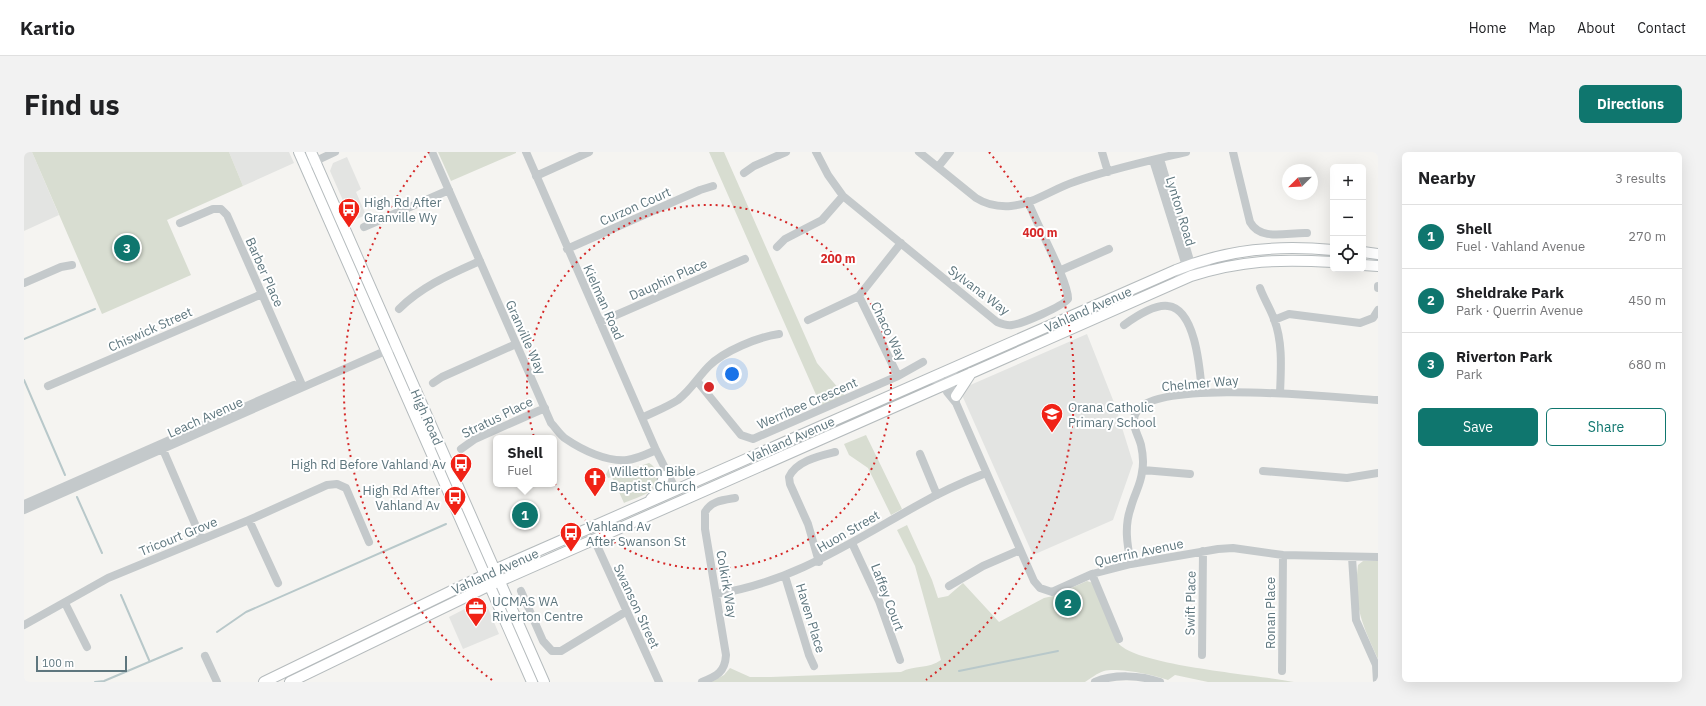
<!DOCTYPE html>
<meta charset="utf-8">
<style>
body{margin:0;font-family:"IBM Plex Sans",sans-serif;background:#f2f2f2;color:#202124}
.controls{position:absolute;right:12px;top:12px;display:grid;overflow:hidden;border-radius:6px;box-shadow:0 4px 16px #0002}
.controls button{width:36px;height:36px;display:grid;place-items:center;padding:0;border:0;border-bottom:1px solid #e0e0e0;background:#fff;color:#202124;font:20px sans-serif}
.compass{position:absolute;left:1258px;top:12px;width:36px;height:36px;border-radius:50%;background:#fff;box-shadow:0 4px 16px #0002;rotate:246deg}
.scale{position:absolute;left:12px;bottom:10px;width:91px;box-sizing:border-box;padding-left:4px;border:2px solid #5e767e;border-top:0;font-size:11px;line-height:14px;white-space:nowrap;color:#5e767e;-webkit-text-stroke:3px #fff;paint-order:stroke}
.you{position:absolute;left:708px;top:222px;width:14px;height:14px;margin:-10px;border:3px solid #fff;border-radius:50%;background:#1a73e8;box-shadow:0 0 0 6px #1a73e833}
.badge{display:grid;place-items:center;width:26px;height:26px;border-radius:50%;background:#0f766e;color:#fff;font-size:13px;font-weight:700}
.pin{position:absolute;translate:-50% -50%;border:2px solid #fff;box-shadow:0 1px 4px #0006}
.popup{position:absolute;left:469px;top:283px;width:64px;height:52px;box-sizing:border-box;display:grid;place-content:center;border-radius:6px;background:#fff;filter:drop-shadow(0 1px 3px #0005);font-size:13px;white-space:nowrap;color:#757577}
.popup b{font-size:15px;color:#202124}
.popup::after{content:'';position:absolute;left:50%;top:100%;margin-left:-8px;border:8px solid transparent;border-top-color:#fff}
.list{margin:0;padding:0;list-style:none}
h2{display:flex;justify-content:space-between;align-items:center;height:52px;margin:0;padding:0 16px;font-size:17px}
h2 small{font-size:13px;font-weight:400;color:#757577}
.list li{display:grid;grid-template-columns:26px 1fr auto;gap:12px;align-items:center;box-sizing:border-box;height:64px;padding:0 16px;border-top:1px solid #e0e0e0}
.list b{display:block;font-size:15px;white-space:nowrap}
.list p{margin:0;font-size:13px;white-space:nowrap;color:#757577}
.list em{font-size:13px;font-style:normal;color:#757577}
.actions{display:flex;gap:8px;padding:12px 16px}
.actions a{flex:1;padding:9px 0;border:1px solid #0f766e;border-radius:6px;text-align:center;font-size:14px;color:#0f766e}
.actions .main{background:#0f766e;color:#fff}
.icon{flex:none;width:22px;height:22px;fill:none;stroke:currentColor;stroke-width:2;stroke-linecap:round;stroke-linejoin:round}
.map{position:relative;flex:none;width:1354px;height:530px;overflow:hidden;border-radius:6px}
header{display:flex;align-items:center;gap:24px;box-sizing:border-box;height:56px;padding:0 20px;background:#fff;border-bottom:1px solid #e0e0e0}
header strong{font-size:19px}
nav{display:flex;gap:22px;margin-inline-start:auto;font-size:14px}
.intro{display:flex;align-items:center;justify-content:space-between;box-sizing:border-box;height:96px;padding:0 24px}
h1{margin:0;font-size:28px}
.button{padding:10px 18px;border-radius:6px;background:#0f766e;color:#fff;font-size:14px;font-weight:700}
main{display:flex;gap:24px;padding:0 24px}
aside{flex:1;background:#fff;border-radius:6px;box-shadow:0 4px 16px #0002}
.map>svg:first-child{display:block}
</style>
<header>
<strong>Kartio</strong>
<nav><a>Home</a><a>Map</a><a>About</a><a>Contact</a></nav>
</header>
<div class="intro"><h1>Find us</h1><a class="button">Directions</a></div>
<main>
<div class="map">
<svg width="1354" height="530" viewBox="0 0 1354 530">
<rect width="100%" height="100%" fill="#f5f4f1"/>
<!-- built -->
<path fill="#e3e4e2" d="M0,0H8L35,63L0,79Z
M205,0H265L270,11L219,34Z
M323,5L337,37L332,40L342,63L328,69L306,19L309,11Z
M1063,182L1091,253L1109,311L1089,368L1009,403L938,243L944,234Z
M460,447L475,482L439,497L425,465Z"/>
<!-- green -->
<path fill="#d8ddd1" d="M8,0H205L219,34L143,68L167,123L78,162Z
M414,0H492V1L427,29Z
M685,0H700L793,211L821,244L797,254Z
M842,283L878,357L867,363L844,316L825,303L820,292Z
M625,311C631,314 631,318 633,324C638,340 611,346 600,351L588,325L584,326L582,322L585,316C600,319 611,316 625,311Z
M883,373L908,428L914,446L924,444L939,431L975,470L1020,446L1029,444L1063,429L1069,431L1095,492C1115,514 1236,523 1270,530H1184L1151,523L1144,528C1131,523 1093,515 1080,519C1073,521 1066,527 1061,530H687L700,523L706,516L726,525H747L877,520C890,513 905,517 917,508L891,414L873,378Z
M1339,409H1354V507C1338,472 1329,453 1334,413Z"/>
<g fill="none" stroke-linecap="round" stroke-linejoin="round">
<!-- stream -->
<path stroke="#b8c8ca" stroke-width="2" d="M0,187L71,157
M0,228L41,323
M53,345L78,401
M97,443L125,508
M193,480L222,460L422,372
M935,519L1034,499
M71,530L80,529L158,496"/>
<!-- major casing -->
<g stroke="#b5bbbd" stroke-width="12">
<path id="major" d="M275,0L508,530
M287,0L520,530
M1339,100L1354,102
M1339,113L1354,114
M932,244L947,221
M627,347L636,338L640,324
M240,530L477,415L1152,118C1205,97 1253,93 1309,98
M266,530L458,437L1167,124C1219,108 1255,107 1309,110"/>
</g>
<!-- minor -->
<path stroke="#c4c9cb" stroke-width="8" d="M408,0L527,271C532,276 536,283 542,287C558,298 583,310 603,308C613,307 623,302 632,298
M502,0L632,298L650,334
M792,0L804,23L819,44L973,170C978,172 983,174 988,173C998,172 1039,154 1044,147C1045,130 1011,70 1004,49
M895,0L952,46C963,53 973,55 987,54C1009,52 1029,37 1050,30C1086,17 1124,9 1162,0
M1078,0L1084,20
M1209,0L1226,70C1237,90 1264,80 1283,81
M1136,7L1167,112L1152,130
M1129,8L1162,114L1175,117L1183,115
M281,14L311,0
M914,15L926,0
M720,21L730,14L762,0
M512,24L565,0
M156,71L189,57H197L203,63L279,235
M340,75L425,38
M753,95L761,87L798,68L819,44
M543,97L676,38L689,34
M1035,119L1085,97
M0,131L37,115L48,113
M1354,134V136
M1236,136C1240,147 1246,156 1250,167C1259,190 1257,217 1256,241
M835,144L874,224
M375,157C398,134 427,122 456,109
M784,168L835,144L877,91
M1250,168L1265,162L1336,171L1349,166L1354,158
M576,170L721,107
M1100,173C1111,165 1130,152 1144,154C1172,157 1176,219 1178,241
M932,215L925,226L923,240L932,251L1010,429L1016,436L1028,440L1068,422L1107,412L1194,397L1209,396L1259,403L1354,405
M904,227C919,228 931,232 932,249
M673,229L717,283L729,287L874,224L899,210
M409,231L418,225L492,192
M24,234L238,142
M618,266C630,260 643,255 654,248C667,238 674,225 685,214C700,199 734,185 755,182
M137,293L177,386
M437,297L451,287L521,256
M896,302L913,343
M1119,318L1166,322
M1239,319L1323,326L1354,321
M0,352L270,233
M0,358L368,196
M225,368L254,431
M570,387L635,530
M828,391L855,449L876,508
M1328,405L1332,468L1352,513L1353,530
M795,410L784,372L766,332L765,325C772,309 795,304 811,300
M1107,412C1103,392 1100,374 1107,355C1110,343 1117,332 1118,320C1120,311 1119,302 1117,293C1114,281 1105,271 1113,259C1134,226 1314,246 1354,248
M1068,422L1095,487
M761,424L785,503L790,514
M925,434L959,414L996,398
M497,439L519,489L528,499H537L603,459
M692,442C767,431 829,389 894,353C915,341 939,330 962,321
M41,451L63,495
M0,473L84,426L225,368L303,333L313,332L322,336L345,390
M1178,503L1179,399
M181,504L193,530
M1258,519L1259,403
M678,530C693,524 701,520 702,503L681,377V360C687,349 699,348 711,346
M1071,530C1089,522 1117,523 1136,530"/>
<!-- major -->
<use href="#major" stroke="#fff" stroke-width="10"/>
</g>
<!-- distance rings -->
<g fill="none" stroke="#d62828" stroke-width="2" stroke-dasharray="2 4">
<circle cx="685" cy="235" r="182"/>
<path d="M468 528A365 365 0 0 1 405 0M965 0A365 365 0 0 1 902 528"/>
</g>
<!-- icons -->
<defs>
<g id="bus-pin" transform="scale(1.15)"><path d="M0 17L-7.5 6A9.5 9.5 0 1 1 7.5 6Z" fill="#f02216" stroke="#fff"/><path d="M-5-6H5V4H4V6H2V4H-2V6H-4V4H-5ZM-3.5-4V0h7V-4ZM-3.5 1.2v1.5H-2V1.2ZM2 1.2v1.5H3.5V1.2Z" fill="#fff"/></g>
<g id="school-pin" transform="scale(1.15)"><path d="M0 17L-7.5 6A9.5 9.5 0 1 1 7.5 6Z" fill="#f02216" stroke="#fff"/><path d="M0-5L7-2L0 1L-7-2ZM-4 1L0 2.5L4 1V4Q0 6-4 4Z" fill="#fff"/></g>
<g id="church-pin" transform="scale(1.15)"><path d="M0 17L-7.5 6A9.5 9.5 0 1 1 7.5 6Z" fill="#f02216" stroke="#fff"/><path d="M-1.2-6h2.4v3.5h3.3v2.4h-3.3V6h-2.4V-.1h-3.3v-2.4h3.3Z" fill="#fff"/></g>
<g id="office-pin" transform="scale(1.15)"><path d="M0 17L-7.5 6A9.5 9.5 0 1 1 7.5 6Z" fill="#f02216" stroke="#fff"/><path d="M-6-3h4V-5.5h4V-3h4V5H-6ZM-1-4.5V-3h2v-1.5ZM-6 0V1H6V0Z" fill="#fff"/></g>
</defs>
<g fill-rule="evenodd">
<use href="#bus-pin" x="325" y="57"/>
<use href="#school-pin" x="1028" y="262"/>
<use href="#bus-pin" x="437" y="312"/>
<use href="#church-pin" x="571" y="326"/>
<use href="#bus-pin" x="431" y="345"/>
<use href="#bus-pin" x="547" y="381"/>
<use href="#office-pin" x="452" y="456"/>
</g>
<g text-anchor="middle" stroke-width="4" stroke-linejoin="round" paint-order="stroke">
<!-- poi labels -->
<g font-size="13" fill="#5e767e" stroke="#fff" text-anchor="start">
<text x="340" y="55">High Rd After<tspan x="340" dy="15">Granville Wy</tspan></text>
<text x="1044" y="260">Orana Catholic<tspan x="1044" dy="15">Primary School</tspan></text>
<text x="422" y="317" text-anchor="end">High Rd Before Vahland Av</text>
<text x="586" y="324">Willetton Bible<tspan x="586" dy="15">Baptist Church</tspan></text>
<text x="416" y="343" text-anchor="end">High Rd After<tspan x="416" dy="15">Vahland Av</tspan></text>
<text x="562" y="379">Vahland Av<tspan x="562" dy="15">After Swanson St</tspan></text>
<text x="468" y="454">UCMAS WA<tspan x="468" dy="15">Riverton Centre</tspan></text>
</g>
<!-- street labels -->
<g font-size="13" fill="#5e767e" stroke="#fff">
<text transform="translate(611 54) rotate(-24)" y="5">Curzon Court</text>
<text transform="translate(1157 59) rotate(73)" y="5">Lynton Road</text>
<text transform="translate(241 120) rotate(66)" y="5">Barber Place</text>
<text transform="translate(644 127) rotate(-24)" y="5">Dauphin Place</text>
<text transform="translate(955 138) rotate(37)" y="5">Sylvana Way</text>
<text transform="translate(580 150) rotate(66)" y="5">Kielman Road</text>
<text transform="translate(1064 157) rotate(-24)" y="5">Vahland Avenue</text>
<text transform="translate(126 177) rotate(-24)" y="5">Chiswick Street</text>
<text transform="translate(865 179) rotate(64)" y="5">Chaco Way</text>
<text transform="translate(502 185) rotate(66)" y="5">Granville Way</text>
<text transform="translate(1176 231) rotate(-5)" y="5">Chelmer Way</text>
<text transform="translate(783 251) rotate(-24)" y="5">Werribee Crescent</text>
<text transform="translate(181 265) rotate(-24)" y="5">Leach Avenue</text>
<text transform="translate(403 265) rotate(66)" y="5">High Road</text>
<text transform="translate(473 265) rotate(-26)" y="5">Stratus Place</text>
<text transform="translate(767 287) rotate(-24)" y="5">Vahland Avenue</text>
<text transform="translate(824 379) rotate(-30)" y="5">Huon Street</text>
<text transform="translate(154 384) rotate(-22)" y="5">Tricourt Grove</text>
<text transform="translate(1115 400) rotate(-12)" y="5">Querrin Avenue</text>
<text transform="translate(471 419) rotate(-24)" y="5">Vahland Avenue</text>
<text transform="translate(703 432) rotate(80)" y="5">Colkirk Way</text>
<text transform="translate(864 445) rotate(69)" y="5">Laffey Court</text>
<text transform="translate(1166 451) rotate(-89)" y="5">Swift Place</text>
<text transform="translate(613 454) rotate(65)" y="5">Swanson Street</text>
<text transform="translate(1246 461) rotate(-90)" y="5">Ronan Place</text>
<text transform="translate(787 466) rotate(73)" y="5">Haven Place</text>
</g>
</g>
<circle cx="685" cy="235" r="6" fill="#d62828" stroke="#fff" stroke-width="2"/>
<g font-size="12" text-anchor="middle" font-weight="bold" fill="#d62828" stroke="#fff" stroke-width="4" stroke-linejoin="round" paint-order="stroke">
<text x="1016" y="85">400 m</text>
<text x="814" y="111">200 m</text>
</g>
</svg>
<div class="controls">
<button>+</button>
<button>−</button>
<button><svg class="icon" aria-label="locate" viewBox="0 0 24 24"><circle cx="12" cy="12" r="6"/><path d="M12 2v4M12 18v4M2 12h4M18 12h4"/></svg></button>
</div>
<svg class="compass" viewBox="-18 -18 36 36"><path d="M0-13l5 13h-10z" fill="#e53935"/><path d="M0 13l5-13h-10z" fill="#757577"/></svg>
<div class="scale">100 m</div>
<div class="you"></div>
<div class="pin badge" style="left:501px;top:363px">1</div>
<div class="popup"><b>Shell</b>Fuel</div>
<div class="pin badge" style="left:1044px;top:451px">2</div>
<div class="pin badge" style="left:103px;top:96px">3</div>
</div>
<aside>
<h2>Nearby<small>3 results</small></h2>
<ul class="list">
<li><span class="badge">1</span><div><b>Shell</b><p>Fuel · Vahland Avenue</p></div><em>270 m</em></li>
<li><span class="badge">2</span><div><b>Sheldrake Park</b><p>Park · Querrin Avenue</p></div><em>450 m</em></li>
<li><span class="badge">3</span><div><b>Riverton Park</b><p>Park</p></div><em>680 m</em></li>
</ul>
<div class="actions"><a class="main">Save</a><a>Share</a></div>
</aside>
</main>
